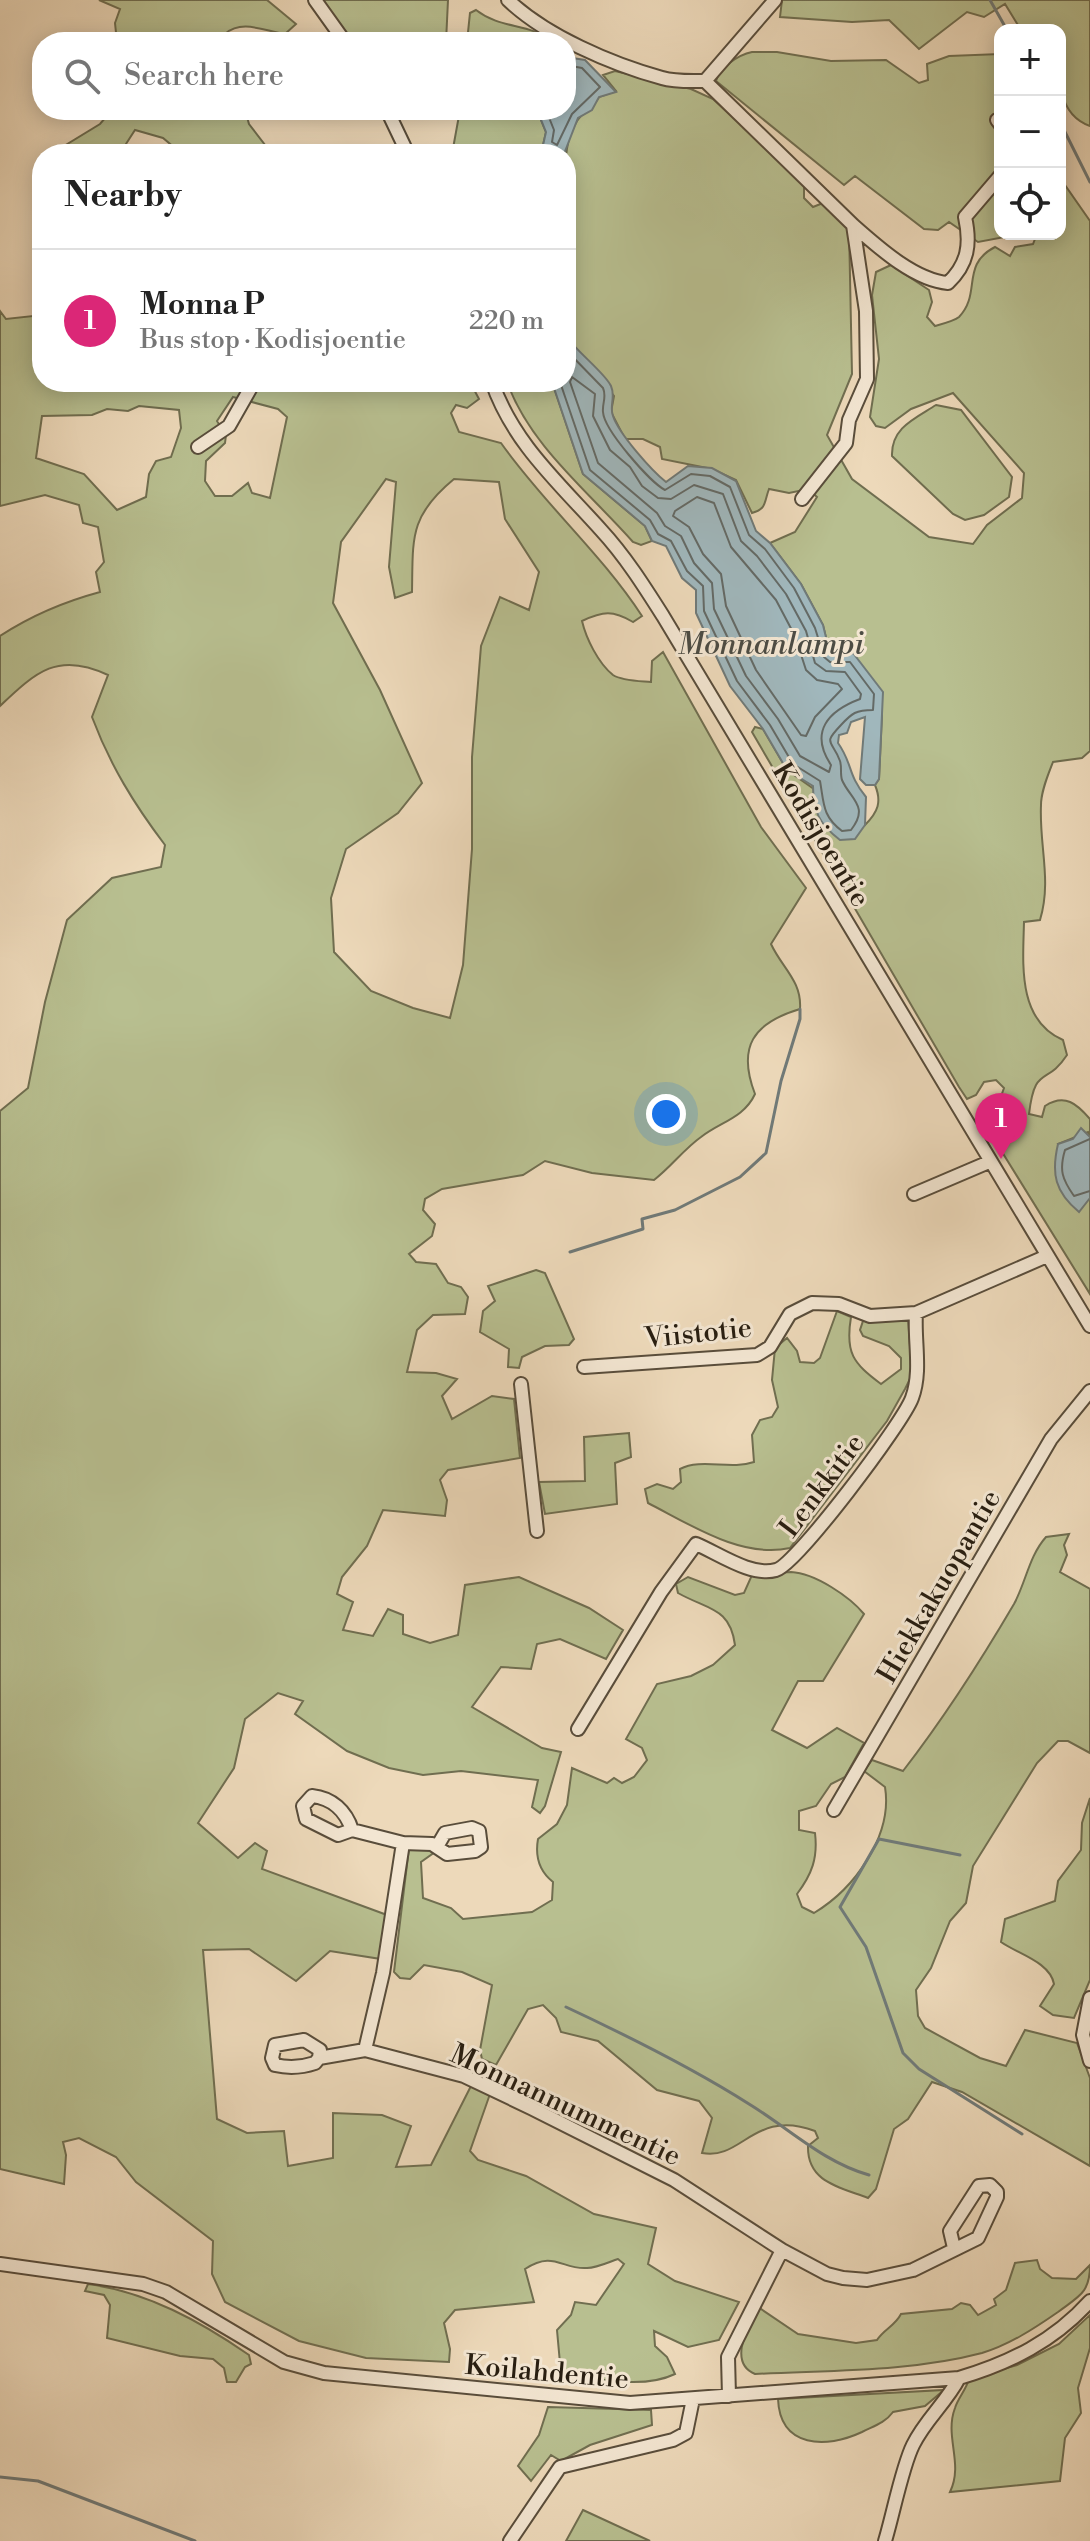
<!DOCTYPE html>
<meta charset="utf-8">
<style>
body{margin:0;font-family:"Libre Bodoni",serif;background:#f6f6f6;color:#222}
.controls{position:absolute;right:24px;top:24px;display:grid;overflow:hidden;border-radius:16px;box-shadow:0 4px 20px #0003}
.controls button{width:72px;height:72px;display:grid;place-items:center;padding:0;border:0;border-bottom:2px solid #e0e0e0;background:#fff;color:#222;font:40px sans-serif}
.you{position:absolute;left:666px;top:1114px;width:28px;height:28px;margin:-20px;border:6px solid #fff;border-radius:50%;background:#1a73e8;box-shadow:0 0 0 12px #1a73e833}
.badge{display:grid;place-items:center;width:52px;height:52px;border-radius:50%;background:#db2777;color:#fff;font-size:26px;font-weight:700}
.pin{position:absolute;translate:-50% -66px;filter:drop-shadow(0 2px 4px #0008)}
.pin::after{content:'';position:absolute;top:42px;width:28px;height:24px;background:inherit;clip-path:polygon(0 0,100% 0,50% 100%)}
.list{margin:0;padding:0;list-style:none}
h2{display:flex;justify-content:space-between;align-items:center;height:104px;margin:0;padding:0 32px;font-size:34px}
h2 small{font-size:26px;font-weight:400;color:#767676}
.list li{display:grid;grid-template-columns:52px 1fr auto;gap:24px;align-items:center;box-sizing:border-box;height:144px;padding:0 32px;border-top:2px solid #e0e0e0}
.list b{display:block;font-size:30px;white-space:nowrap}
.list p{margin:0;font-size:26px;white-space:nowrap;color:#767676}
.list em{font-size:26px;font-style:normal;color:#767676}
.icon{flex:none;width:44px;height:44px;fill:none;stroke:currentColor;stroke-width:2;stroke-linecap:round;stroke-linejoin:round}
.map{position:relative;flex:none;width:1090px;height:2541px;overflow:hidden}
.search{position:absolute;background:#fff;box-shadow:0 4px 20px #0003;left:32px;top:32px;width:544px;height:88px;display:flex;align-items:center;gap:20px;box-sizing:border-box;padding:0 28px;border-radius:32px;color:#767676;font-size:30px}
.panel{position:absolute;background:#fff;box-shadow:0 4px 20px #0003;left:32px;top:144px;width:544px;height:248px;border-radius:32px}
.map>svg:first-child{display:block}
</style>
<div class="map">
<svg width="1090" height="2541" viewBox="0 0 1090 2541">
<rect width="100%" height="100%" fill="#edd9ba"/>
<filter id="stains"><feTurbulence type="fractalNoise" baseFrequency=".0025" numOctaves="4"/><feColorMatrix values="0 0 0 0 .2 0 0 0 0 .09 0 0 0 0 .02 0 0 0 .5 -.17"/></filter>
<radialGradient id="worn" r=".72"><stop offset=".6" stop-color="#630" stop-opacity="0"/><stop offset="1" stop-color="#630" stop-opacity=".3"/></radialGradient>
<!-- green -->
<path fill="#b8bf90" stroke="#706e50" stroke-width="2" fill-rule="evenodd" d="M99,0H267L296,24L285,34C264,31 242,19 225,34L226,42H117L115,23L120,9Z
M320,0H448L446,42H349Z
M782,0H1090V126C1051,112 1060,63 1060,30H1021L1005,4L984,17L967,12L919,49L889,20L852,22L780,17Z
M476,10C502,30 527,22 554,42H467L470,13Z
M752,52H777L831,61L886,60L919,83L928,80L927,64L949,56L1000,54V191L997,195L1000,197V234H1021L978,242L949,222L938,230L924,229L855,176L844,185L716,81C720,67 738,55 752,52Z
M615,71L691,89L713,99L804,182V198L813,207L823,203L849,228L852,374L827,435L852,479L929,537L973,544L987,525L1022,498L1024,473L953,393L911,409L885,428L876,426L870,417L879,359L872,295L876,272L891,265L929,290L932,302L927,317L935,326C942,324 954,321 959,317C982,293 960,265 995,247L1010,256L1015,247L1033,244L1037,234H1060V178L1090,221V751L1082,758L1053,762C1048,775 1041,791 1041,805C1039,846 1052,880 1040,920L1024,922C1023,964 1017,1020 1063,1040L1067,1055C1046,1087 1035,1064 1029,1114L1042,1117L1045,1106C1065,1093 1077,1104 1090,1119V1137L1088,1132L1058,1144L1090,1198V1294L994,1139V1116L1004,1088L996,1080L984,1082L976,1095L967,1099L959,1087L752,732L755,727L763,729L787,770L865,825C878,812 882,802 875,785L879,779L882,715L830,654L823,625L801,584L770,543L795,532L817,497L808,489L789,493L769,489C764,502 767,509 752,513L736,480L712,469L662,459L660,447L643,439H625L611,412L614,396L566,336V205H571L572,188L566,190C566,164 563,144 577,121C583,112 593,108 599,97L616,91L603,75Z
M112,110H245L249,124L272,154H182L163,138L135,130L124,147L127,154H51L100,124Z
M460,110H537L546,132L541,154H452Z
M0,311L6,319L42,315V382H470L479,399L467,408L456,405L451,413L459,432L501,443C544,504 601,553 642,616L633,622C613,610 603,611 582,621C586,638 598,663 613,675C622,681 640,681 651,682L652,661L663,652L761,827L806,888L771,944C782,968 802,981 800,1009C753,1023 737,1047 755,1094C744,1118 720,1122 701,1137C684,1149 671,1167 654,1180L592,1173L545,1161L523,1175L442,1189L425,1199L423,1210L435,1224L432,1236L409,1254L416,1262L436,1264L448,1283L461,1287L468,1297L465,1314L433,1315L417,1330L407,1372L436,1373L457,1379L442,1396L452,1419L492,1396L514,1399L520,1458L448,1470L440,1480L447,1500L445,1516L383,1510L367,1546L342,1577L337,1594L353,1602L343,1630L373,1636L388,1609L403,1615V1634L430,1643L458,1635L465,1585L519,1577L589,1608L623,1630L606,1659L560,1639L537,1644L531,1669L501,1667L472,1707L542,1748L561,1752L545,1806L540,1813L532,1807L538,1780L461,1771L423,1775L389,1768L347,1751L295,1714L303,1701L278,1693L245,1719L234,1768L198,1823L238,1858L255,1843L267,1851L262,1869L387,1915L381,1959L330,1951L296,1981L249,1949L203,1950L217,2119L247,2133L284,2131L288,2166L333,2158V2113L382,2115L411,2126L396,2167L431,2165L473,2082L490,2094L470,2151L478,2160L526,2176L594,2214L656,2228L648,2264L675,2281L739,2302L719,2340L688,2347L654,2331L655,2346L667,2357L675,2374C642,2390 596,2378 561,2374L557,2330L571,2315L575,2302L596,2305L624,2264L618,2259C609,2262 597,2268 587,2268C562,2270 554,2250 525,2269L534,2302L455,2310L444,2323L450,2349L449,2362L366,2358L299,2341L225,2302L212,2274L213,2241L136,2182L116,2157L79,2138L63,2142L66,2155L64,2184L0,2169V1111L28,1088L45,1002L67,920L112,878L161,867L165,845C134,804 110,765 92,717L108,675C58,651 36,672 0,706V636C32,615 63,602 100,592L96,572L104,562L98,527L83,523L79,505L45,495L0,506ZM233,397L278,409L287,417L270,498L252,493L248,483L232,496H215L205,481L206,461L225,443L226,435L217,421ZM139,406L179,410L181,428L171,457L156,461L149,474L146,497L117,510L84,474L36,458L42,416L92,415L107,409L128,411ZM386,479L396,482L389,567L395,598L412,592C413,538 409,516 454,479L499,482L505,519L539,572L529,610L500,597L481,646L472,757V849L463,965L450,1018L413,1008L371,991L334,952L331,898L346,849L398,813L422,783L380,690L333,603L341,542Z
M507,382H552L583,474L645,526L652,541L641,545L633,542C589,492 530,446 507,382Z
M936,405L961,410L1012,477L1009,497L984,515L965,520L953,514L892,456C891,428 914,419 936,405Z
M536,1270L545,1273L574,1339L569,1345L545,1346L522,1357L519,1368L508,1367L509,1349L480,1332L483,1311L495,1301L488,1286Z
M837,1311L851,1317C845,1353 853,1363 881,1384L901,1369V1358L889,1346L863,1336L860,1330L863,1321L908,1318L912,1375L905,1389L887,1421L790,1548C742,1559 691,1525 648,1503L645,1489L657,1484L673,1489L681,1482L680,1469C701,1458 730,1470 754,1462L752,1435L760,1420L772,1417L778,1407L772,1380L775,1348L787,1338L797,1351L800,1362L814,1363L820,1358Z
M629,1433L631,1457L615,1463L617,1504L545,1514L539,1482L585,1481L584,1437Z
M1069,1534L1064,1545L1067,1555L1060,1572L1090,1589V1753L1068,1741H1058L1037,1763L973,1866L966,1903L950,1921L931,1968L916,1990L918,2016L925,2028L980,2058L1006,2066L1025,2030L1077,2043L1090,2078V2166L962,2092L932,2082L908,2119L894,2129L876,2189L868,2198C839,2187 807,2182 808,2146L818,2138L815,2131C754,2108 742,2161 702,2153L712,2118L699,2101L657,2090L598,2041L561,2032L556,2018L543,2005L528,2009L496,2065L482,2059L480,2050L492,1985L462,1972L424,1965L410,1979L400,1978L394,1972L409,1848L421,1843L435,1852L421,1862L423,1898L451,1908L463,1919L532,1912L552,1900L553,1882C539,1871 535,1856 538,1839L557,1824L567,1805L572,1768L607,1783L614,1778L622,1783L634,1777L647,1760L642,1748L626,1739L657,1684L691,1676L713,1665L735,1645C730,1607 708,1610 678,1593L676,1584L688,1577L735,1595L744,1593L752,1575C766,1576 779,1572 791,1572C815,1573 850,1597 864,1614L823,1681H798L772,1730L807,1748L837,1728L864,1743L845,1777L831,1784L816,1806L799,1811V1830L815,1833C818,1858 812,1874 797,1894L802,1907L814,1913C854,1889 893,1836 885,1787L864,1771L872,1760L903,1771C944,1718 980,1662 1014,1604C1026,1582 1029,1556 1046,1537Z
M1090,1798V1980L1074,2018L1053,2015L1040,2006L1054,1984C1050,1962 1018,1954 1001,1942L1005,1919L1055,1901L1058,1881L1081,1850L1082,1823Z
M1037,2260L1040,2269L1052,2278L1076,2279L1090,2265C1090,2293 1079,2296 1058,2312C1035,2328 1009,2345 982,2353C910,2372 830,2370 755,2374C727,2362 749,2326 758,2307L798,2334L856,2343L877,2340C884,2329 895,2326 901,2314L952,2309L961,2303L970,2305L978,2315L996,2305L994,2299L1006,2290L1015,2263Z
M88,2284C147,2292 200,2321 249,2355L251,2364L245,2367L236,2382H227L224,2368L213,2359L180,2356L107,2338L110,2305L104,2295L85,2291Z
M1090,2315V2348L1078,2388L1081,2413L1065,2438L1060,2481L950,2492C964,2463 944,2437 955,2408C958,2398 966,2390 969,2379L1017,2365L1059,2344Z
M944,2390L925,2406L893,2412C885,2423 874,2426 862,2432C826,2449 780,2448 778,2399Z
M548,2407L651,2410L652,2425L590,2445L561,2461L551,2455L531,2481L518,2466L539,2435Z
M583,2510L650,2541H566Z"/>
<!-- water -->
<path fill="#a0b7bc" stroke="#707a78" stroke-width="2" d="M566,57L585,60L616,92L599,97L592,110L578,118L564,154H541L546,132L537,110H566Z
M566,336C577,352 605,373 611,386C616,397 609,406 613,416C619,434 652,471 666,482L688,466L712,468L736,481L756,531L770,543L801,584L823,625L830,654L853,653L883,692L879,779L875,785H866L860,779L865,717L851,722L847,733L839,735L838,743C853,764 847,774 866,797L865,825L855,839L840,840C819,824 813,811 813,786L787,770L763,729L730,686L696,613V590L682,578L666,546L652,541L645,526L583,474L552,382H566Z
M1081,1128L1090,1137V1198L1079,1212C1055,1192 1051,1174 1058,1144L1073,1139Z"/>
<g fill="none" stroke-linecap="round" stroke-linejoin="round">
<!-- shore -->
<path stroke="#646a66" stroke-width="2" d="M546,110L554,130L552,142L557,145L572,114L600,87L582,68L566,65
M572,377L595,394L593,416L610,450L630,467L642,486L658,498L671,499L694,485L723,494L741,541L757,556L786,594L806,631L815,663L826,671L845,672L861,694L860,699C828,711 809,732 831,765L829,772L800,756L778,719L746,676L714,609L712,583L694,563L681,536L665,526L657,513L598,463L570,382Z
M560,382L590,470L650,520L658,534L671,541L687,571L703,586L704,611L737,681L770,725L793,764L820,781C824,803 822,816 842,831L851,830C870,806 850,799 842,780C840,774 842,767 840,761C832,739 822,745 841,725C852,713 856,710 873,710L874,694L850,662H830L824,657L815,628L794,588L765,549L749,535L730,487L710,476L691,474L665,490C650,482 604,430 603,412C602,403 607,397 603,388L566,350
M697,497L714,503L731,547L776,600L795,636L806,670L817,680L838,684L842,689L815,717L806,736L801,735L756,670L726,606L721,574L703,554L689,527L673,516L675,511Z
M1090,1139L1065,1150C1059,1170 1062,1179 1074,1196L1090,1191"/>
<!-- stream -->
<path stroke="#707a78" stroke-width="3" d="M990,0L1007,30
M1060,122L1090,182
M570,1252L643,1229L642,1219L675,1210L740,1177L766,1153L781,1081L800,1019V1009
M960,1855L879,1839L840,1907L866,1947L903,2053L919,2069L1022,2134
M566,2007C628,2036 691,2067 749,2104C790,2129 823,2162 869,2175
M0,2477L38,2481L195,2541"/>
<!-- minor casing -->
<g stroke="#594d3b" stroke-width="16">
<path id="minor" d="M315,0L345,42
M508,0C546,36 611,64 662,78C675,82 691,81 705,81L775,0
M705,81L853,225L866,311L867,379L849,420L846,443L802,499
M387,110L408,154
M997,120L1000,124
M853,225C878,247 914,280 948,283C968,264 971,244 965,217L1000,176
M492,382C513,443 559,483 601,530C625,556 644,586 663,616L1090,1326
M198,447L229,426L254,382
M914,1194L989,1162
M584,1367L757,1355L770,1347L790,1314L812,1303L839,1304L870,1316L916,1313L1047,1256
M521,1384L537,1531
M578,1729L661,1592L696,1544C718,1553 751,1577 776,1570C796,1565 903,1423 912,1398C922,1371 914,1341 916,1313
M834,1810L1051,1439L1090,1391
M352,1830C346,1811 332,1798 312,1796L303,1806L306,1819L338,1835L352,1830L403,1843L432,1844L447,1854L475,1851L481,1847L479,1831L472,1828L445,1833L438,1845
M403,1843L383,1973L365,2050L464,2076L531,2108L674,2180L782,2250L728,2357L729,2396
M1090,1998L1083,2035L1090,2061
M319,2058L320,2050L304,2040L275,2045L272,2058L275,2065C288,2068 303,2067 315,2063L319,2058L365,2050
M782,2250L827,2274L843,2278L867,2280L913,2270L978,2238L997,2197V2192L990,2185L979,2186L950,2231L954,2248
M0,2264L143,2284L166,2292L284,2362L324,2373L630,2403L959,2378C1010,2363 1054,2341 1090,2301
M510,2541L560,2467L673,2440L686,2433L693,2399
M885,2541C893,2515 902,2467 913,2445C925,2420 946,2403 959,2378"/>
</g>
<!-- minor -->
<use href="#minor" stroke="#f3e6d2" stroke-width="12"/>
</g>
<g text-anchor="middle" stroke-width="6" stroke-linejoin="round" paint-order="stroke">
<!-- street labels -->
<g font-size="28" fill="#281e11" stroke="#f3e6d2">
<text transform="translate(822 834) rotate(59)" y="10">Kodisjoentie</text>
<text transform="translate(698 1332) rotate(-6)" y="10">Viistotie</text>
<text transform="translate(821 1485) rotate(-53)" y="10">Lenkkitie</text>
<text transform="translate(938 1586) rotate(-60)" y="10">Hiekkakuopantie</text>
<text transform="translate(566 2104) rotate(25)" y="10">Monnannummentie</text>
<text transform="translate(547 2371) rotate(5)" y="10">Koilahdentie</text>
</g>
<!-- water labels -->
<g font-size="30" font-style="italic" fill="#4c4c44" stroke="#f3e6d2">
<text x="771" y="654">Monnanlampi</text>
</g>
</g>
<rect width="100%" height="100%" filter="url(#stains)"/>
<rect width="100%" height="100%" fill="url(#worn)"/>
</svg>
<div class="controls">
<button>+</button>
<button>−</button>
<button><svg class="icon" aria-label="locate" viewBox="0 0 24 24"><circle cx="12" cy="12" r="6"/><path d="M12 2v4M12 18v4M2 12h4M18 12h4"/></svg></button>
</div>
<div class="you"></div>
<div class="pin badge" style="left:1001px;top:1159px">1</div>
<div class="search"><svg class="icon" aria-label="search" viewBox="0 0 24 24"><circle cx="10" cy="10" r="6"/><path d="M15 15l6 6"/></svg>Search here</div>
<section class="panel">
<h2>Nearby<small></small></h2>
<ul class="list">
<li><span class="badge">1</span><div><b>Monna P</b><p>Bus stop · Kodisjoentie</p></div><em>220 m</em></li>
</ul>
</section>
</div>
